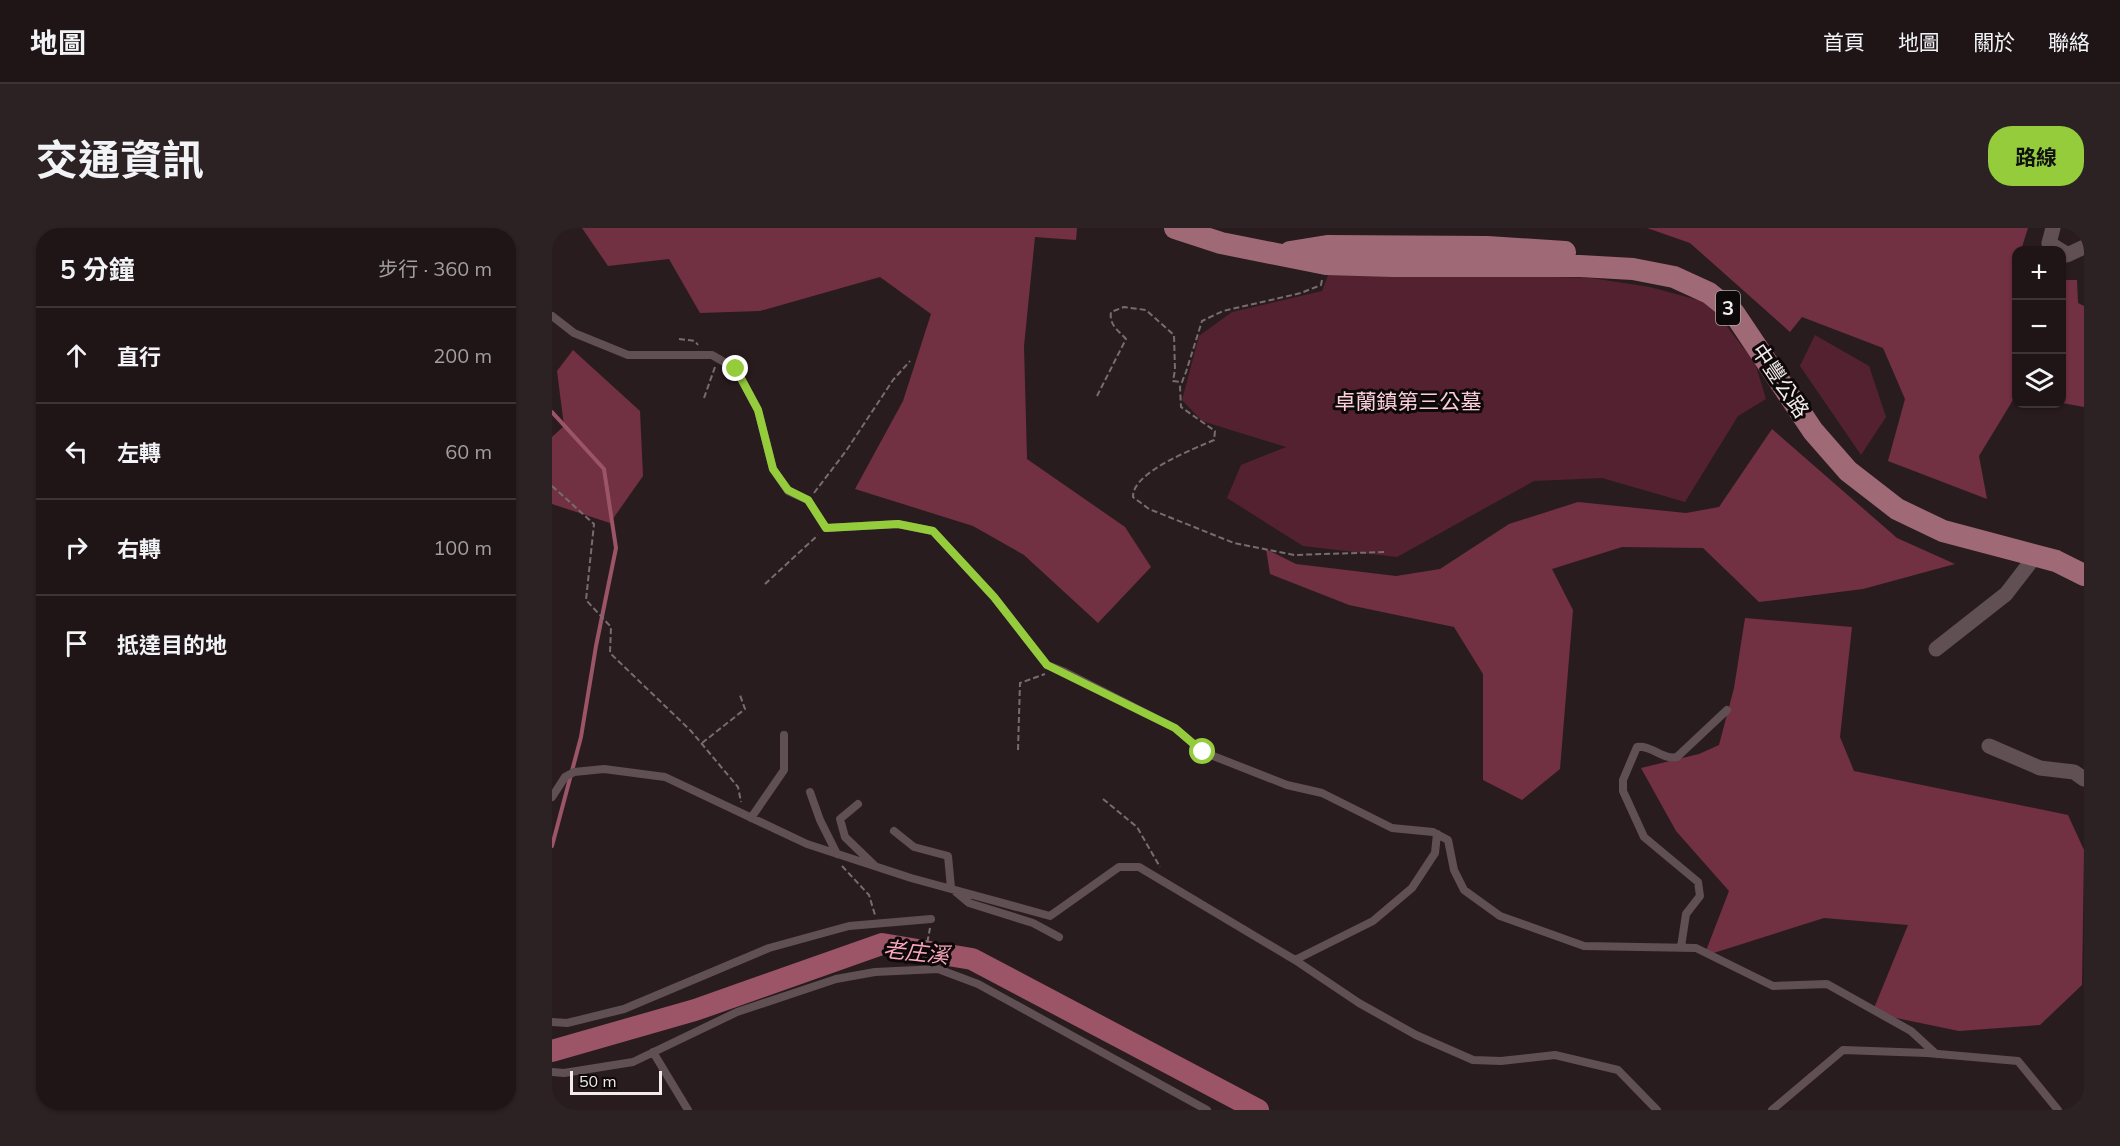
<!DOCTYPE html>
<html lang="zh-TW">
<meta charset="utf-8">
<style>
body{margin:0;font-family:Mulish,"Noto Sans TC",sans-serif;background:#2c2224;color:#f1f3f6}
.controls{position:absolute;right:18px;top:18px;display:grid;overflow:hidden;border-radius:12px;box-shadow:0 2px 4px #0004}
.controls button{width:54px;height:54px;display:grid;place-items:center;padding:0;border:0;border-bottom:2px solid #3c3436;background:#1f1517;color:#f1f3f6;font:30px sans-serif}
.scale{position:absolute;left:18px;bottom:15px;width:92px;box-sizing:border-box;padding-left:6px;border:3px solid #f3eaec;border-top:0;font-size:16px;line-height:21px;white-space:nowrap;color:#f3eaec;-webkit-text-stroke:4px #0d0809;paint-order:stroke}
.stop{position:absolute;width:18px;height:18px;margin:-14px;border:4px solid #94cc3c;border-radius:50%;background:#fff}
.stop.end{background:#94cc3c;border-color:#fff;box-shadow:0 2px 6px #0008}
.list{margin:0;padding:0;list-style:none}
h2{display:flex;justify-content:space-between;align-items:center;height:78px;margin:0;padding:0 24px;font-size:26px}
h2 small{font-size:20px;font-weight:400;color:#a19fa1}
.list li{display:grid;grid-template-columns:39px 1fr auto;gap:18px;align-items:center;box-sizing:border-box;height:96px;padding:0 24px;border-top:2px solid #3c3436}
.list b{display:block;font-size:22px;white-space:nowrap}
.list em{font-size:20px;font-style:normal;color:#a19fa1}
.icon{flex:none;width:33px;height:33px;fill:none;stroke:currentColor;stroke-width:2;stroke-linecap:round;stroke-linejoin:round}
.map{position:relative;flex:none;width:1532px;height:882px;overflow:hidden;border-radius:24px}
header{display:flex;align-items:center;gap:36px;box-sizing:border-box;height:84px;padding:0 30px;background:#1f1517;border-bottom:2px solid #3c3436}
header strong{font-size:28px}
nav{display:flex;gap:33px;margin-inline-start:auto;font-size:21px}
.intro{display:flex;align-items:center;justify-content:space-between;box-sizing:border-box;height:144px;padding:0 36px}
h1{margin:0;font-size:42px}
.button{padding:15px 27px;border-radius:24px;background:#94cc3c;color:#111;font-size:21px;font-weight:700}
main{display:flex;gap:36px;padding:0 36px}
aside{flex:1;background:#1f1517;border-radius:24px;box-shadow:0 2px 4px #0004}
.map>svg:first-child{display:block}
</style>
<header>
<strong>地圖</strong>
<nav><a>首頁</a><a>地圖</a><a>關於</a><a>聯絡</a></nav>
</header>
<div class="intro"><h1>交通資訊</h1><a class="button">路線</a></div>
<main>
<aside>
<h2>5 分鐘<small>步行 · 360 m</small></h2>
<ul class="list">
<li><svg class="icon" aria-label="ahead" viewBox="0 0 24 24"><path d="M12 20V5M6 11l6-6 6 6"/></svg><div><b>直行</b></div><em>200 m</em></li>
<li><svg class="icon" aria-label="left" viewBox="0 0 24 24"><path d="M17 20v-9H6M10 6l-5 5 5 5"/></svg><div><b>左轉</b></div><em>60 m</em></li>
<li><svg class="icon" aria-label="right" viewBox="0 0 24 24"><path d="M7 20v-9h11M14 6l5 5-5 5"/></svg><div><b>右轉</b></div><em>100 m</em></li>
<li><svg class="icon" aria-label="arrive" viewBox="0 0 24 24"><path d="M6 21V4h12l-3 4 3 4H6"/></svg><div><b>抵達目的地</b></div></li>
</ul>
</aside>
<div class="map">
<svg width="1532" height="882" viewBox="0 0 1532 882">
<rect width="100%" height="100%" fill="#291c1f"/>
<!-- green -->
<path fill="#542130" d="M778,42L1039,50L1098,59L1157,75L1203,135L1214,171L1186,188L1133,274L1050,250L982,253L845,329L751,318L675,270L689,237L734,219L650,193L630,172L647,108L680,84L770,63Z
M1263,107L1317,138L1334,189L1309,227L1248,138Z"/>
<!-- forest -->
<path fill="#723043" d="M30,0H525L524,12L483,9L472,118L475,231L573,299L599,339L546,395L472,327L421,298L303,261L351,173L379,86L328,49L208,83L148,85L117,31L56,38Z
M1095,0H1476L1469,22H1464V167L1427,228L1435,271L1336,233L1353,171L1331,120L1250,89L1238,104L1138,15Z
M1510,52H1525L1526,75L1532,78V179L1510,175Z
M21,122L88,183L91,248L58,295L0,276V209L12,198L5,143Z
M1220,201L1345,310L1403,336L1311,361L1207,374L1151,320L1070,319L1000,341L1021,382L1008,541L970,572L931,552V446L902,399L797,377L718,346L714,321L744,336L844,348L888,341L957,296L1026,274L1134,285L1167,279Z
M1193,390L1300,399L1288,509L1302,543L1516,587L1532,622L1530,757L1488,797L1407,803L1320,785L1356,697L1272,690L1152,728L1177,663L1124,603L1089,540L1147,526L1167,517L1182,460Z"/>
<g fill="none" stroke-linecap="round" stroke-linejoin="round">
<!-- stream -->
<path stroke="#9b5567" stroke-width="4" d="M0,184L52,241L64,320L44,418L29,509L0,618"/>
<!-- river -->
<path stroke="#9b5567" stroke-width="22" d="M0,823L143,782L330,716L420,731L706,882"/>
<!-- path -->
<path stroke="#776c6e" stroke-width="2" stroke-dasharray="6 3" stroke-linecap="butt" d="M770,52L769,57L749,65L671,83L650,93L634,144L628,159L629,179L663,203L662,212C642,221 580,244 581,269L597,281L682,315L742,327L834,324
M127,111L143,113L146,117
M545,168L574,111C566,102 557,97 559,84L572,79L594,82L622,107L623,142L621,153L630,154
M152,170L163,139
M0,258L42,296L34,372L59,399L58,425L139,503L186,559L189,574
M262,265L294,223L341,152L358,133
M213,356L266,307
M150,515L193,481L188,467
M466,522L468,455L493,446
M551,571L585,599L608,639
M290,638L317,667L323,687
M372,732L378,700"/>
<!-- lane -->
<path stroke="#605053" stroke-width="8" d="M0,88L22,105L76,127H160L184,141L206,182L221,241L236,263L256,272L274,300L346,296L381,303L442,369L495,437L513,444L623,500L651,524L735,557L770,565L840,600L881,604L896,612L902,642L912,662L948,688L1032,718L1144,720L1221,758L1275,756L1359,803L1384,826
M258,564L268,592L285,626
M0,569L13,549L22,544L52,541L113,549L255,616L359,650L498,688L567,639H587L743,732L807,775L864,807L921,832L949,833L1003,827L1066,842L1105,882
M306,576L288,591L293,609L323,638
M199,590L232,542V507
M342,603L362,619L396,628L399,660L417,675L481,695L507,709
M1129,719L1134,686L1148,668L1146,654L1092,609L1071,563V552L1085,519C1100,517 1110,532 1125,529L1175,482
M743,732L821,693L860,660L883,625L885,606
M0,794L15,795L72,781L217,720L297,698L379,691
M101,824L136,882
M0,844L12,845L81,834L185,784L284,751L323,744L386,741L426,756L655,882
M1220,882L1291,822L1375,825L1466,833L1506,882"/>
<!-- street -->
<path stroke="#605053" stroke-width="15" d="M1501,0L1497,15L1508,22
M1510,23L1515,27L1532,19
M1384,421L1454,366L1484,327
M1437,518L1488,540L1522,544L1532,551"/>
<!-- primary -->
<path stroke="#9f6976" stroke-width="22" d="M623,0L669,15L774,36L841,38H1028L1081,41L1122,49L1157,65L1182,85L1261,203L1296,243L1345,281L1391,303L1504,333L1532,347
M738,24L775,18L935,19L1013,24"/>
</g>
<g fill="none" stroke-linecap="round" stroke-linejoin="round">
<!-- route -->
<path stroke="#94cc3c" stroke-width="8" d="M184,141L206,182L221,241L236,262L256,272L274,300L346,296L381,303L442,369L495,437L623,500L651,524"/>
</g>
<g text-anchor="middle" stroke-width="6" stroke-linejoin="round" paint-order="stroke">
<!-- shield labels -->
<rect fill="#0d0809" stroke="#aea6a8" stroke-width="1.5" x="1164" y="63" width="24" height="34" rx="4.5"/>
<g font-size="20" font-weight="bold" fill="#f3eaec">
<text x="1176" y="87">3</text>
</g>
<!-- street labels -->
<g font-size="21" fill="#f3eaec" stroke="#0d0809">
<text transform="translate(1228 153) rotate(56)" y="7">中豐公路</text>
</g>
<!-- park labels -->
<g font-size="21" fill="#fbd0d9" stroke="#0d0809">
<text x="856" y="181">卓蘭鎮第三公墓</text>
</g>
<!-- water labels -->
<g font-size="22" font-style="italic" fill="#fca9bd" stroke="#0d0809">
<text transform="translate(364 724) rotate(6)" y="8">老庄溪</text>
</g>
</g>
</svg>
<div class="controls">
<button>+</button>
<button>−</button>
<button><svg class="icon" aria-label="layers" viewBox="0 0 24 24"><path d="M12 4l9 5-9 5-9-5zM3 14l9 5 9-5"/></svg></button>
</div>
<div class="scale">50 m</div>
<div class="stop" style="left:651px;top:524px"></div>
<div class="stop end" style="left:184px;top:141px"></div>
</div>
</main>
